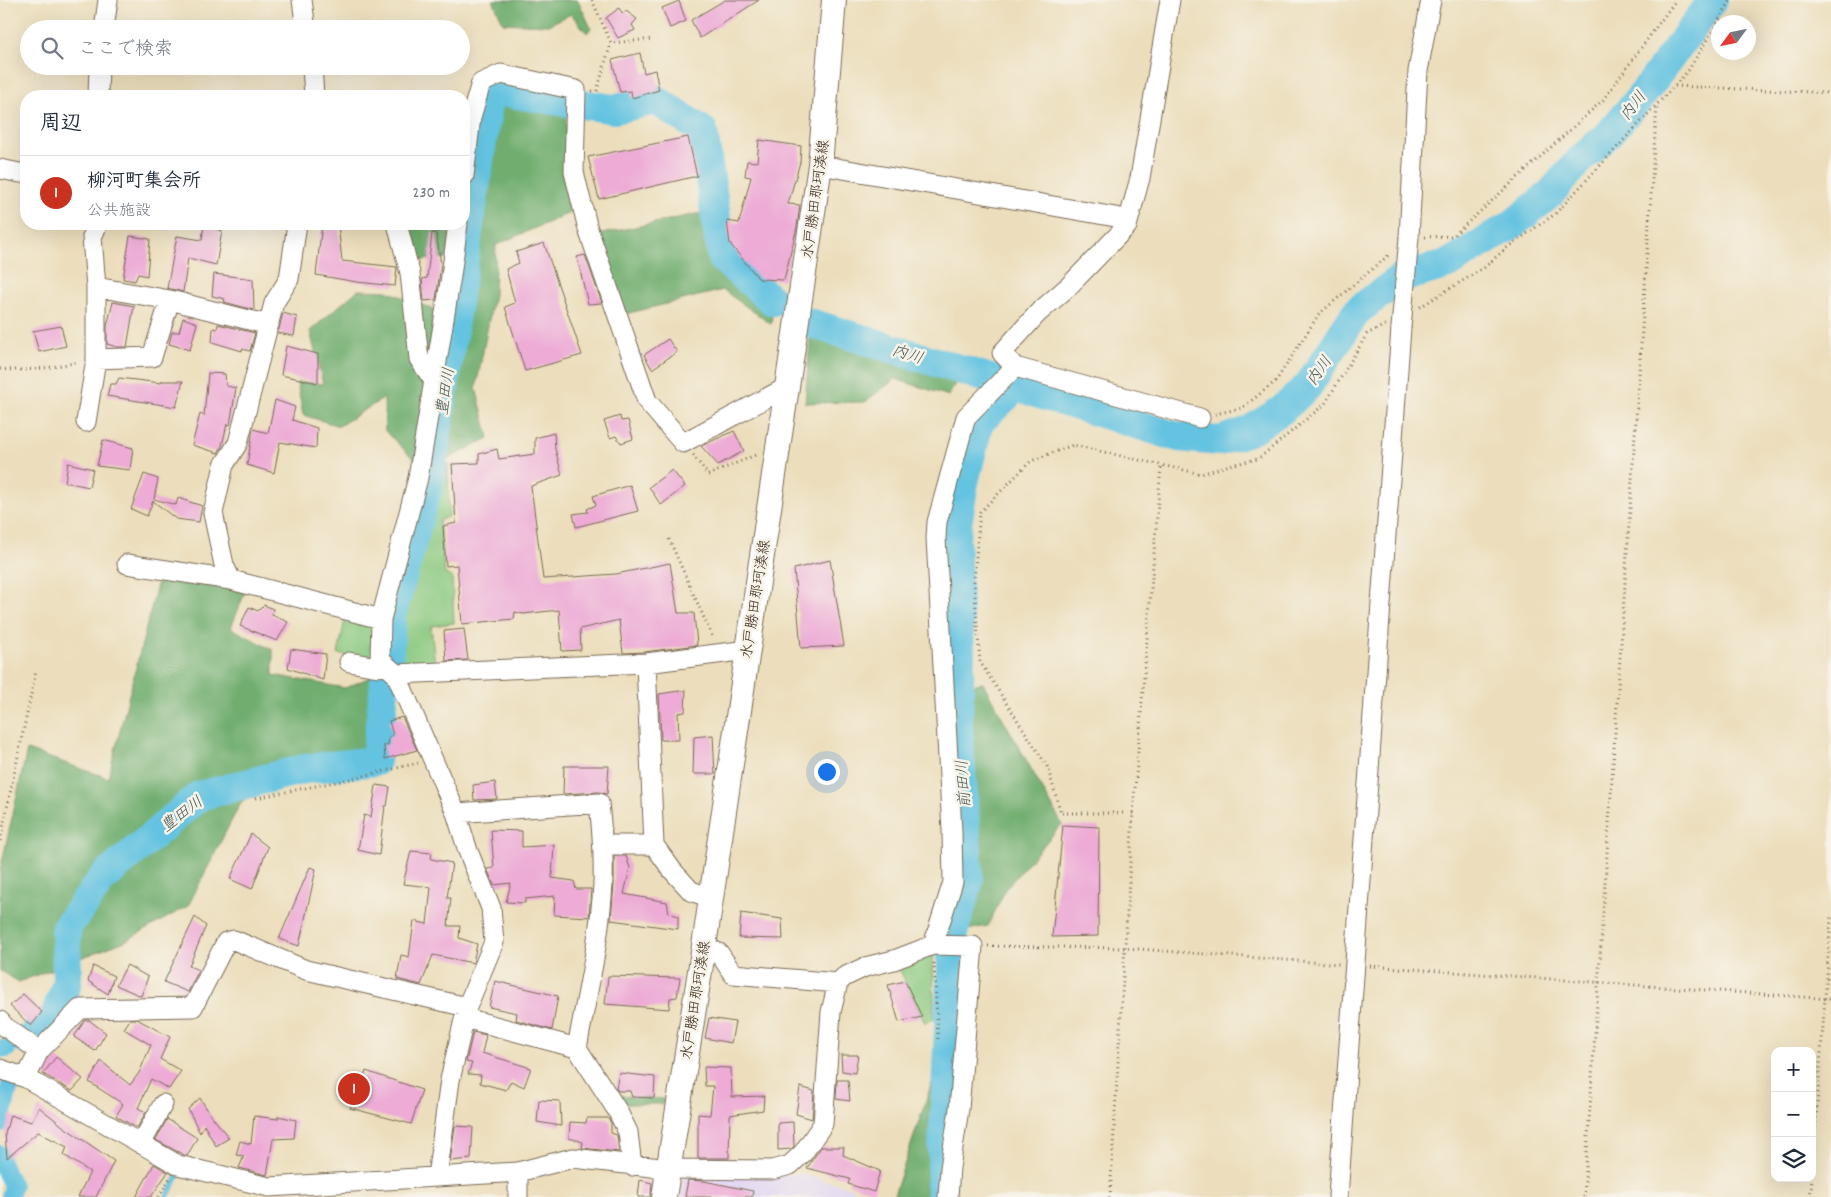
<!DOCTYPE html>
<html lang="ja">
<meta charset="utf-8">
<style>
body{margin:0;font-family:Dekko,"Klee One",sans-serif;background:#f6f6f7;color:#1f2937}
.controls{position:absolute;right:15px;bottom:15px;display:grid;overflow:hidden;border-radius:10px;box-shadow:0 5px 20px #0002}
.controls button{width:45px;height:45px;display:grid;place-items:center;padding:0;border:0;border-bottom:1px solid #e0e1e3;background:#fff;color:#1f2937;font:25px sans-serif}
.compass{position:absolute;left:1711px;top:15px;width:45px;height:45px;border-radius:50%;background:#fff;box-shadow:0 5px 20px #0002;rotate:237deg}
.you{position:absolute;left:826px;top:771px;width:18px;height:18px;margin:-12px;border:4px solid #fff;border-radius:50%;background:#1a73e8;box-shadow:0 0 0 8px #1a73e833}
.badge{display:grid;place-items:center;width:32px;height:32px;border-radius:50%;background:#c8321e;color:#fff;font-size:16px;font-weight:700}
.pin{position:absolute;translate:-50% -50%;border:2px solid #fff;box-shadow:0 1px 5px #0006}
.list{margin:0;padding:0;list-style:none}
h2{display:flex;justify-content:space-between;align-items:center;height:65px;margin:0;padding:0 20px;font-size:21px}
h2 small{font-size:16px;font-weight:400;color:#747a83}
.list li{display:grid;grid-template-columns:32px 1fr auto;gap:15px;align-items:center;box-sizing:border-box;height:75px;padding:0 20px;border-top:1px solid #e0e1e3}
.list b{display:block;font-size:19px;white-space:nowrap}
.list p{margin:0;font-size:16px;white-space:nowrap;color:#747a83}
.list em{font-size:16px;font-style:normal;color:#747a83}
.icon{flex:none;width:28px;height:28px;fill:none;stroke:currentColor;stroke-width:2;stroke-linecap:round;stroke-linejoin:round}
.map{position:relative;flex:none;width:1831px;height:1197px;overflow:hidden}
.search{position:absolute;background:#fff;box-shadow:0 5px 20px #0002;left:20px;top:20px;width:450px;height:55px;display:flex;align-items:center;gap:12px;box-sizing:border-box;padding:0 18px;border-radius:28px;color:#747a83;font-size:19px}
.panel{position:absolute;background:#fff;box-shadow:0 5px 20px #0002;left:20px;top:90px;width:450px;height:140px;border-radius:20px}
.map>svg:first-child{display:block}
</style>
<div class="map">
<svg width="1831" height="1197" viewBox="0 0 1831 1197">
<rect width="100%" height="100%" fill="#f7f3e8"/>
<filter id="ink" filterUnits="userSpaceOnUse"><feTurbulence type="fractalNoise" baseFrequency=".02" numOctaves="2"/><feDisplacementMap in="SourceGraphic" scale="10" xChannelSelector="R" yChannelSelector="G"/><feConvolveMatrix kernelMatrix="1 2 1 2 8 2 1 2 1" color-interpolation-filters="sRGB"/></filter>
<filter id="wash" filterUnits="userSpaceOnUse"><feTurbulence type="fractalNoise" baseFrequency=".0096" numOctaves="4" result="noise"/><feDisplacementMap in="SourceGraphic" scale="20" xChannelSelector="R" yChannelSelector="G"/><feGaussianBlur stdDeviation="1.12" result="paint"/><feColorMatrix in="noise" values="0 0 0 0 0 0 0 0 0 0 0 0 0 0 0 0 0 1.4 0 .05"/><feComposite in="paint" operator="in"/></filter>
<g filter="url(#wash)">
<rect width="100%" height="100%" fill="#ecdebc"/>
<!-- built -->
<path fill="#e0d4f4" d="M801,1174L845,1186L871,1197H680L683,1177Z"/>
<!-- green -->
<path fill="#8ac980" stroke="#627a4f" d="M448,463L449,516L439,521L445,574L452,577L454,623L431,626L435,665L392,663L394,618L439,468Z
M346,614L377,623L374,663L338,654Z
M933,945L934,1019L925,1023L896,962Z"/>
<!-- forest -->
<path fill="#6fad6e" stroke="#556c46" d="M493,0H578L591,28L587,33L571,14L548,25L503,23Z
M498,101L566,112V166L572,212L496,245L494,294L476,388L489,438L440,463L449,390Z
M706,212L718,262L773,308L771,324L723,290L625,314L597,235Z
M409,224H451L447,258L421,260Z
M358,290L387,291L440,312L416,461L385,431L384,398L339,426L303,415L297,382L323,384L310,331Z
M811,328L957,379L949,396L895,379L865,402L805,403Z
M159,577L245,592L231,628L273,650V675L345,688L375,675L366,753L241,802L188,906L125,941L19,982L0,971V871L27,750L108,778Z
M983,683L1062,824L1006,888L988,926L955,932L976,881L966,686Z
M942,1053L939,1197H894V1195Z
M616,1095L663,1099L664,1104H626L620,1108Z"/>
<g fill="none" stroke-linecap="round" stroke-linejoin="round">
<!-- stream -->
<path stroke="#63c3e1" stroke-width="5" d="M167,1197L181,1171"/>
<!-- canal -->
<path stroke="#63c3e1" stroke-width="18" d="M474,122L486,121
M0,1048L7,1049
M0,1124L10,1085
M0,1154L2,1165L13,1186L10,1197"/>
<!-- river -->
<path stroke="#63c3e1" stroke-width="30" d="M581,104L614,109L656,100L703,131L722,258L773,301
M810,323L1178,437L1219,441L1249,431L1282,410L1308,386L1357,311L1401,278L1448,264L1513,224L1550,194L1581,159L1610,133L1643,94L1713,0
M389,653L391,616L429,483L490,90L573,103
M27,1040L53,1021L64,992L67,982L66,928L102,879L199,796L304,769L376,761L386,674
M941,1192L952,966L950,943L969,880L958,725L960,651L955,537L964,482L979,422L1016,387"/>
</g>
<g id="blocks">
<!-- building -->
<path fill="#edabd6" d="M725,0H759L700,38L691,20Z
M679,1L686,21L670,28L662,8Z
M619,8L622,13L626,11L637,19L632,25L635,30L618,38L606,18Z
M640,53L644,73L655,70L659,90L632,98L631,91L620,92L612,60Z
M688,137L697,176L599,199L588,157Z
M759,140L801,146L800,162L788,204L800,205L797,227L784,280L759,279L730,244L727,221L739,223L751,177L745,176L747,161L757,162Z
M322,224H338L342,261L397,267L395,286L357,282L316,275Z
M204,225L222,231L216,265L188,258L183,292L167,288L177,236L202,240Z
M432,233H436L441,264L436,300L424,301L422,279L427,278Z
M130,236L150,239L147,276L138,274L135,281L123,279Z
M544,243L582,355L525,371L505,307L515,303L506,269L519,263L516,252Z
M585,255L602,303L588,304L577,257Z
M214,274L253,279L254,310L224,302L225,299L212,296Z
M113,302L134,306L127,347H117L107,344V326Z
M283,313L297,317L294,336L278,333Z
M183,318L197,323L190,350L169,344L172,332H179Z
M218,324L255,333L250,351L242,349V351L212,342L213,328L217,329Z
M61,326L66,346L39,352L33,331Z
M668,339L677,352L652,369L644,355Z
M286,346L318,354V383L281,375Z
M208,373L225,374L226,386L236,388L230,425L227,424L222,446L218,453L192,445L200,414L204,416Z
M119,378L161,383L162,381H183L176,407L107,396L110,384H116Z
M275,400L295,407L292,420L317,428L316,448L280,442L274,473L247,465L253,429L268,433Z
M620,416L621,421L628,420L633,439L621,443L616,436L610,438L604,421Z
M734,431L744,451L718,465L701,446Z
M554,433L555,449L562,475L531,486L543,579L616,574L670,563L678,613H694L697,645L645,652L623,653L619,620L580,629L581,650L562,651L559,610L523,614L515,612L514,619L462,624L457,565L446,566L443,526L456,523L452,464L479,463V454L497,449L499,459L535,454V438Z
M103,440L133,448L130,470L97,466Z
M68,463L93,469L89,487L65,482Z
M672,470L685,486L661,505L649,487Z
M144,474L158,479L154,499L176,505L178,498L202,506L199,522L176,519L153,501L147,516L131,509Z
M630,485L638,511L576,527L573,514L588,512L587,509L596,505L593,496Z
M830,560L844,646L801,648L794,569Z
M264,605L273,609L272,615L288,622L277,641L240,626L249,607L258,611Z
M464,629L468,660L446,661L444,631Z
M291,649L326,654L323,680L288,668Z
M686,690L685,712L678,713L679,740H661L659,694Z
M402,717L417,750L385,759L384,745H388L389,737L393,735L389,721Z
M713,735L715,774H693L694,737Z
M564,766H609L607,794L598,792L563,794Z
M495,782L497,799L474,800L473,785Z
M376,785L390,787L387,806H385L379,855L358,850L364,815L371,817Z
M1063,825L1099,827L1098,936L1052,937Z
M491,830L522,831V847L554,845L552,878L574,881L576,889H591L589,917L554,915L555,896L525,899V903L506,902L511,883L494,885L487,869L494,868Z
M251,834L268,847L252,889L230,879Z
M411,851L432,853L431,859L452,863L447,898H451L448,926H460L459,938L477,944L473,963L433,955L421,985L397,979L401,955L409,957L414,921L427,924L431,887L403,884Z
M614,856H626L630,868L624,894L667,902L669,913L678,916V929L611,920L614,884Z
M310,867L316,869L299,946L279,939Z
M741,913L782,919L783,939L739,938Z
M195,917L206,926L189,966L199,970L188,992L164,982Z
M127,965L148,977L141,996L116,985Z
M93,966L114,976L108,994L88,981Z
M608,976L680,978L677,997L670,998L669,1009L605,1004Z
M495,981L558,996L552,1030L516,1020L517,1013L489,1007Z
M905,981L922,1017L899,1022L888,985Z
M23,994L42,1012L31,1026L10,1006Z
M709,1018L735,1022L731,1043L705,1038Z
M130,1019H137L170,1037L160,1059L181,1071L169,1089L151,1079L138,1108L146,1112L137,1128L116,1116L123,1104L89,1082L101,1061L130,1085L139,1073L151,1045L124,1029Z
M85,1020H89L106,1033L95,1051L74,1037Z
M473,1032L486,1035L482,1053L531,1068L524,1087L511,1081L506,1090L480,1083L481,1075L468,1074L472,1063L466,1062Z
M841,1055H858L855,1073L842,1071Z
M56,1057L83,1079L72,1091L43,1074Z
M704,1067L731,1068L732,1097L764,1096L763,1110L730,1115L729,1158H698V1114L710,1115L713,1086H705Z
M366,1071L422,1090L411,1124L350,1108Z
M619,1073L655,1077L654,1098L632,1097L630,1091H618L616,1088Z
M837,1080H848L850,1101L836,1099Z
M800,1087L814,1091L812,1119L796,1114Z
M200,1098L210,1114L229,1138L216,1146L204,1125L200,1133L188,1109Z
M539,1100L560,1101L561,1126L537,1122Z
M39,1107L64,1127L114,1161L96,1197H78L90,1172L64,1155L67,1147L38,1132L7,1158L5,1134L10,1115L31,1122Z
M254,1116L278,1119V1116L296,1120L294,1138L273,1139L267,1175L239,1168L244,1156L236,1155L240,1141L251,1144Z
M587,1118H608L611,1123V1133L617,1135L619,1152L582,1148L583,1142L569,1138L570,1122L586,1123Z
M167,1119L197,1138L187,1156L182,1154L156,1140Z
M793,1122L794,1146L791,1149L778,1150V1123Z
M455,1126L473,1127L471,1159L450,1161Z
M821,1147H844L843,1155L880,1171L874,1192L848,1184L850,1179L807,1168Z
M154,1164L168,1172L151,1197H136Z
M640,1180L652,1183L651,1197H638Z
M688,1180L704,1181L753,1191L752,1197H685Z"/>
</g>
</g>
<g filter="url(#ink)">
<use href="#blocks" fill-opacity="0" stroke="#796955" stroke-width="1"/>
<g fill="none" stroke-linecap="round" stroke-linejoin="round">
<!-- minor casing -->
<g stroke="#796955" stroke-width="21">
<path id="minor" d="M302,0L306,29
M104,29L108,0
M312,66L314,96
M98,96L99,66
M471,117L481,83L501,74L576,90L574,172L588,229L647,401L683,443L787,387
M464,118L471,117L464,176
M820,165L1121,218L1127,226
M0,169L20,173H26
M98,224L92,237L96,287V359L152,357L170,300
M297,224L289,279L274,303L238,443L224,465L213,513L224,565L231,580L381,619L380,660L396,674L456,813L468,851L491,908L494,942L467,1007L450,1080L437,1177
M397,224L410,273L419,359L434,381
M1409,237L1418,71L1431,0
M96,287L170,300L269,325
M1015,367L1200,418
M86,422L96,359
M127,564L231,580
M381,619L418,478L451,276L458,224
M349,662L378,667L383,662
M646,663L654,845L672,870L691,891L711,898
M396,674L646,663L748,650
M456,813L599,803C602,830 604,857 603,884C600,939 587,994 577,1048L617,1110L628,1132L632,1166
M603,845H654
M933,945L953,882L952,831L936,538L937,522L966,417L1015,367L1002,353L1038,313L1069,286L1127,226L1140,178L1170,0
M704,946L719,953L733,974L838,983
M465,1018L577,1048
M0,1021L4,1026L39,1051
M0,1069L26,1078L178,1165L269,1187L518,1172L573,1158L669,1169L772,1170L790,1165L803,1153L823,1124L831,1012L838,983L844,977L865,967L894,960L933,945L973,946L959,1109L950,1168L948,1197
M26,1078L39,1051L80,1009L193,1007L226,942L234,940L306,970L467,1007
M141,1144L163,1104
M518,1172V1197
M1338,1197L1401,328"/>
</g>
<!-- major casing -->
<g stroke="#796955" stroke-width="26">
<path id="major" d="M664,1197L704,946L820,165L834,0"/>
</g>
<!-- path -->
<path stroke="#796955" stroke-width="3" stroke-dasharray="1 4" stroke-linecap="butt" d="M592,0L611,43L653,39
M116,72L190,66
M1675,86L1831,93
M592,91H597L611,43
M1425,237L1453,236L1603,100L1676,0
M1420,307L1485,267L1505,249L1555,214L1688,71L1731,0
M0,369C26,372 53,367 79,362
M1215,414L1242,408L1276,381L1319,314L1390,254
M693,455L708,475L758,454
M669,539L713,638
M256,798L355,778L418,763
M1133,813H1061L1047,766L980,662L974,581L980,512L1031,461L1073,445L1201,474L1230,465L1258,459L1325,404L1367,334L1385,325
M0,841L36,671
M988,946L1125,948L1339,964
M934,963L938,1039
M1370,966L1831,999
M1812,1173L1831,917
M159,1197L170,1178
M1110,1197L1133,813L1161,466
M1584,1197L1657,105
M1810,1197L1812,1178"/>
<!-- minor -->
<use href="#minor" stroke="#fff" stroke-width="19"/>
<!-- major -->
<use href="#major" stroke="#fff" stroke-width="24"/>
<!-- minor-bridge casing -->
<g stroke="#796955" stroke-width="21" stroke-linecap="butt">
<path id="minor-bridge" d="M1401,328L1409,237"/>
</g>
<!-- minor-bridge -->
<use href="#minor-bridge" stroke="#fff" stroke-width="19"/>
</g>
</g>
<g text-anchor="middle" stroke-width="5" stroke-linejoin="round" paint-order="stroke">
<!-- street labels -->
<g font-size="15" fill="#3b2a1e" stroke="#f7f3e8">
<text transform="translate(815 199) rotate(-82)" y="5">水戸勝田那珂湊線</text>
<text transform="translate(755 599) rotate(-81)" y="5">水戸勝田那珂湊線</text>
<text transform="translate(695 1000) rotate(-81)" y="5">水戸勝田那珂湊線</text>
</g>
<!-- water labels -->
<g font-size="16" font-style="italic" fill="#475858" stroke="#f7f3e8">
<text transform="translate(1632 105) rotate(-52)" y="6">内川</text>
<text transform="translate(908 353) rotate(17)" y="6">内川</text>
<text transform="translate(1318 370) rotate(-55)" y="6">内川</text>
<text transform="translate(444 391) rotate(-81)" y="6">豊田川</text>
<text transform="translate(962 784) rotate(-94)" y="6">前田川</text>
<text transform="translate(181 813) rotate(-37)" y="6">豊田川</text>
</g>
</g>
</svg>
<div class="controls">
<button>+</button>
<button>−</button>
<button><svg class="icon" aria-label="layers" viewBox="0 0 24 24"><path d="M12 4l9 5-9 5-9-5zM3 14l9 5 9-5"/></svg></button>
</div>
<svg class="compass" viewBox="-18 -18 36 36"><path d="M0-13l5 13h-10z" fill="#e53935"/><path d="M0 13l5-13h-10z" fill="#747a83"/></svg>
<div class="you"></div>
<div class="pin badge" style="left:354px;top:1089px">1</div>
<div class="search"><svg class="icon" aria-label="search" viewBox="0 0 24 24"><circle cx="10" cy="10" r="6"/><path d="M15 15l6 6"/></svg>ここで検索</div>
<section class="panel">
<h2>周辺<small></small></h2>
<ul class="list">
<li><span class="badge">1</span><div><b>柳河町集会所</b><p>公共施設</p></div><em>230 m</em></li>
</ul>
</section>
</div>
